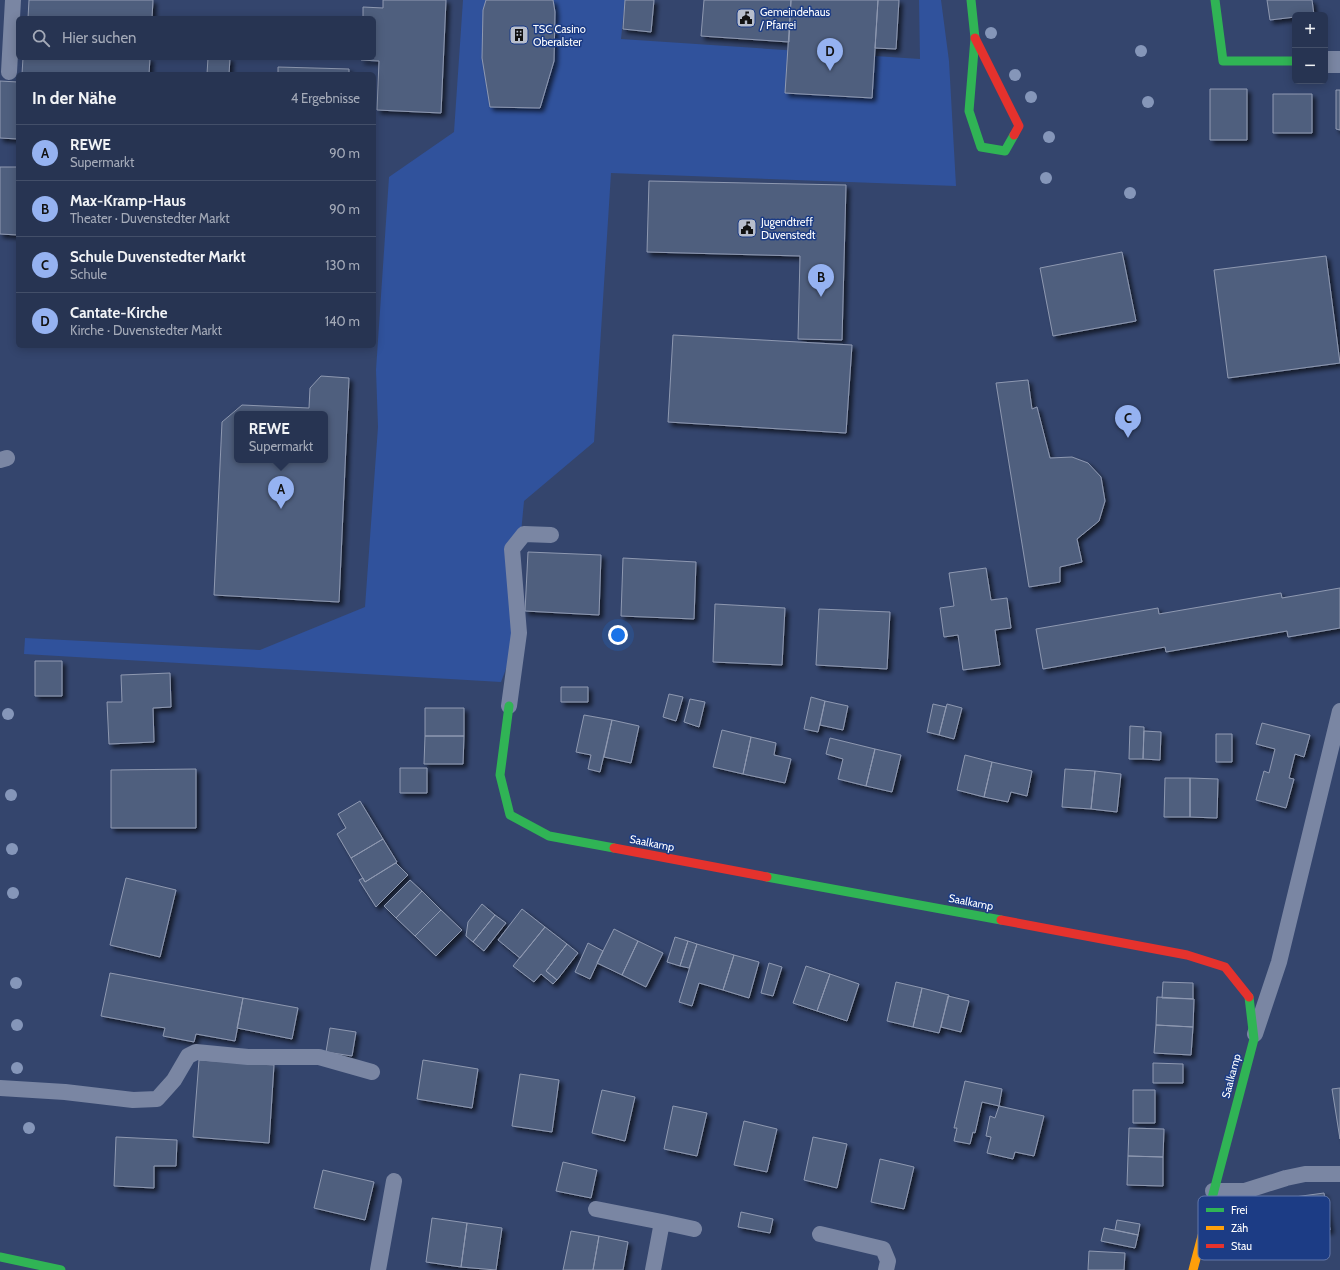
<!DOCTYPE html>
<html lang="de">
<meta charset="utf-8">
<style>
body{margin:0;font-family:Cabin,sans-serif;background:#2f3c59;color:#f1f3f6}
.controls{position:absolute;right:12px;top:12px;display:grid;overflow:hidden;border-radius:6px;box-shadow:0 2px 10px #0003}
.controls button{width:36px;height:36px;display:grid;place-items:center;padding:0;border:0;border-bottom:1px solid #434f69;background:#273452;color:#f1f3f6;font:20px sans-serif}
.you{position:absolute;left:618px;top:635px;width:14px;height:14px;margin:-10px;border:3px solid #fff;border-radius:50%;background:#1a73e8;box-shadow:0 0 0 6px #1a73e833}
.badge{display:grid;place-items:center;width:26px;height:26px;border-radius:50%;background:#95b2f1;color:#111;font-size:13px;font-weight:700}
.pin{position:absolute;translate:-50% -33px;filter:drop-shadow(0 1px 2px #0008)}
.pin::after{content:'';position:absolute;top:21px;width:14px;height:12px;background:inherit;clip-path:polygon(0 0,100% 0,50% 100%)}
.popup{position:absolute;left:234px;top:411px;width:94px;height:52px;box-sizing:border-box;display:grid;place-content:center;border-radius:6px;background:#273452;filter:drop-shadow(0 1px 3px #0005);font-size:13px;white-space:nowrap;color:#a4aab8}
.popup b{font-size:15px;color:#f1f3f6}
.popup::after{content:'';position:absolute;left:50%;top:100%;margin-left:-8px;border:8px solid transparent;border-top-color:#273452}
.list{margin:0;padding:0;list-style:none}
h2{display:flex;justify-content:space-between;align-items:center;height:52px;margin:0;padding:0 16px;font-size:17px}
h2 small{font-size:13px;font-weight:400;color:#a4aab8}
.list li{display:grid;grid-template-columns:26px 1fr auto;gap:12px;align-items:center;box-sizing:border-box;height:56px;padding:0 16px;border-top:1px solid #434f69}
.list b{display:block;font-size:15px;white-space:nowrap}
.list p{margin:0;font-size:13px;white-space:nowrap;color:#a4aab8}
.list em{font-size:13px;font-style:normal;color:#a4aab8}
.icon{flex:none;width:22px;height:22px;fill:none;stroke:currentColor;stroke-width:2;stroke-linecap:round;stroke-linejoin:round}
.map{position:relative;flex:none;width:1340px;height:1270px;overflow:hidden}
.search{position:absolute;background:#273452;box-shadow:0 2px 10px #0003;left:16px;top:16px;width:360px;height:44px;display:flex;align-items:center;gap:10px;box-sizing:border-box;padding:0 14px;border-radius:6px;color:#a4aab8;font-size:15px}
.panel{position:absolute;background:#273452;box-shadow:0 2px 10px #0003;left:16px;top:72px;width:360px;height:276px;border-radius:6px}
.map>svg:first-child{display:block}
</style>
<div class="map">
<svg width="1340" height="1270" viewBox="0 0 1340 1270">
<defs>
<filter id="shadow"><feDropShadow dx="3.5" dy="3.5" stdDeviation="2" flood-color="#0009"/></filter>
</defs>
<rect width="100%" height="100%" fill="#34456d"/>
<!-- green -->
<path fill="#30529c" d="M463,0H625L621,39L920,59L919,0H941L949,61L956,186L611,173L594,442L524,501L509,661L501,682L24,654L25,638L260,650L365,607L378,427L376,370L389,177L454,132Z"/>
<!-- building -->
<path fill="#505e7e" stroke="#8e99b1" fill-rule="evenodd" filter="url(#shadow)" d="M29,0H153L152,18H28Z
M383,0H446L441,113L377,110L379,61L361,60V58H374V18H363V7L383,8Z
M486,0H553L555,12L554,61L540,108L490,107L482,58L483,10Z
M625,0H654L651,32L623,29Z
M704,0H791L789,42L701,36Z
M791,0H878L872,98L785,93Z
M878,0H899L896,49L875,48Z
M1267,0H1312L1314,15H1295V17L1270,20Z
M23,58H150L149,74H22Z
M208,58H230L229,74H207Z
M278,67L349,69V74H278Z
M0,81L18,82V139L0,138Z
M1210,89H1247V140H1210Z
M1336,90H1340V130L1336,129Z
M1273,94H1312V133H1273Z
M0,167H18V235L0,234Z
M649,181L846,185L842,340L798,339L800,256L647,252Z
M1122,252L1136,321L1053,336L1040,268Z
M1326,256L1340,363L1228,378L1214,270Z
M673,335L852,345L846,433L668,422Z
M321,376L349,378L339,602L214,595L222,422L242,405L309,408L310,388ZM237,414H325V460H237Z
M1028,380L1032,409L1037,407L1050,458L1072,457L1088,463L1101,477L1105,501L1099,521L1077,539L1082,562L1060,567V582L1029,587L996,383Z
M528,552L601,555L599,615L525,611Z
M623,558L696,562L694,619L621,616Z
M986,568L991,600L1007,598L1011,628L995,630L1000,665L963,670L958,635L944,637L940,608L954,606L949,573Z
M1340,588V628L1288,637L1287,631L1166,652L1165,647L1043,669L1036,629L1158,608L1159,614L1281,593L1282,598Z
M715,604L785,608L782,665L713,662Z
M819,609L890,612L887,669L816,665Z
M35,661H62V696H35Z
M170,673L171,707L153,708L154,742L109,744L107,702H122L121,675Z
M561,687H588V702H561Z
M669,694L683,697L676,721L663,717Z
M811,697L825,701L818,732L804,729Z
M690,699L705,702L699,727L684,722Z
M825,701L848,706L843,730L820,725Z
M933,704L946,707L939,735L927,732Z
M947,704L962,708L954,739L939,735Z
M425,708H464V736H425Z
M584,715L612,720L600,772L588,769L591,755L576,752Z
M612,720L639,726L631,763L604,757Z
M1262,723L1310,735L1304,757L1295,754L1289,778L1294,779L1286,808L1256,800L1264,771L1269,773L1275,749L1256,744Z
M1130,726L1144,727L1143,759H1129Z
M722,730L751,737L743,774L713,767Z
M1144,731L1161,732L1160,760L1143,759Z
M1216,734H1232V762H1216Z
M425,736H464L463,764H424Z
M751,737L776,743L774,755L791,759L785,783L743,774Z
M830,738L875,749L866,786L838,779L843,759L826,754Z
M875,749L901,755L892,792L866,786Z
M965,755L992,762L984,797L957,790Z
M992,762L1032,771L1027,796L1011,792L1008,802L984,797Z
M400,768H427V793H400Z
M196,769V828H111V770Z
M1065,769L1095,771L1091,809L1062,807Z
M1095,771L1121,774L1117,812L1091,809Z
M1165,778H1190V817H1164Z
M1190,778L1218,779L1217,818L1190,817Z
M360,801L383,839L351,858L337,834L346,828L338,814Z
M383,839L397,862L365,882L351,858Z
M396,863L408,875L376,907L359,880L363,878L365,882Z
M126,878L176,890L160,957L110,945Z
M410,880L422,891L396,918L384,906Z
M422,891L441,910L415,936L396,918Z
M482,904L495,915L473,942L466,936L468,922Z
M522,909L545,927L520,958L498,940Z
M441,910L462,930L436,956L415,936Z
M495,915L506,923L484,951L473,942Z
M545,927L567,944L546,971L557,980L553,984L541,974L534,982L513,966Z
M614,929L638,941L622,975L597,963Z
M675,937L688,941L680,966L667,962Z
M638,941L663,953L646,987L622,975Z
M688,941L697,944L689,968L680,966Z
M588,943L603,951L590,979L575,972Z
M567,944L578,953L557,980L546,971Z
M697,944L734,955L723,990L699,983L692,1006L679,1002Z
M734,955L759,962L749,998L723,990Z
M769,963L782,967L773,996L761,993Z
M806,966L830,974L817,1011L793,1003Z
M110,973L243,998L235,1041L196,1034L194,1042L163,1036L165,1028L101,1016Z
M830,974L859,984L847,1021L817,1011Z
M896,982L922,988L913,1027L887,1021Z
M1163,982L1193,983V999L1162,998Z
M922,988L949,995L939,1033L913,1027Z
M948,996L969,1001L961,1032L941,1027Z
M1157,997L1194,999L1193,1027L1156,1025Z
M243,998L298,1008L292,1039L237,1028Z
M1156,1025L1193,1027L1191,1055L1154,1053Z
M330,1028L356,1032L352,1056L326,1052Z
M199,1060L274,1065L269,1143L193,1137Z
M423,1060L478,1069L472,1108L417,1099Z
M1153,1063L1183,1064V1083H1153Z
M520,1074L559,1080L552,1132L512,1126Z
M965,1081L1002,1089L999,1106L982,1102L975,1133L973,1132L970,1144L954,1141L957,1128H954Z
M1340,1088V1139L1332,1089Z
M602,1090L635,1097L625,1141L592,1133Z
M1133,1090H1155V1123H1133Z
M673,1106L707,1113L697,1156L664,1149Z
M999,1106L1044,1116L1034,1156L1015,1152L1013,1159L987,1153L991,1137L986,1136L990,1116L995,1118Z
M744,1121L777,1129L767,1172L734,1165Z
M1129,1128L1164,1129L1163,1157L1128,1156Z
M116,1137L177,1140L176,1166H154V1188L114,1186Z
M813,1137L847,1144L837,1188L804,1180Z
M1128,1156L1163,1157V1186L1127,1185Z
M880,1159L914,1167L904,1209L871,1202Z
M563,1162L597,1170L591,1198L556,1191Z
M323,1170L374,1182L365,1220L314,1208Z
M1324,1193L1330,1230L1285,1237L1280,1199Z
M741,1212L773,1219L770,1233L738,1227Z
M432,1218L467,1223L461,1267L426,1262Z
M1117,1220L1140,1224L1138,1235L1115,1230Z
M467,1223L502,1228L496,1270L461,1267Z
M1104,1228L1138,1235L1135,1248L1101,1241Z
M571,1231L599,1236L593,1270H563Z
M599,1236L628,1242L623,1270H593Z
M1089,1251L1125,1253L1124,1270H1088Z"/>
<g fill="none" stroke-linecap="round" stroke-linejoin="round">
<!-- lane -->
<path stroke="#7a86a3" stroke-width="16" d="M9,72L13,0
M0,460L7,458
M509,706L519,633L512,549L524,534L551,535
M1255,1034L1279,962L1340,711
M0,1088L65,1092L133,1100L157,1099L174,1080L188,1056L196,1052L248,1057H319L372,1072
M1213,1191H1245L1286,1178L1305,1174H1340
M596,1209L662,1222L653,1270
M662,1222L694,1229
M820,1234L883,1249L888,1261L886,1270
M378,1270L394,1181"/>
<!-- street -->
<path stroke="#7a86a3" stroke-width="22" d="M1325,62H1340"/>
<!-- fast -->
<path stroke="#30b455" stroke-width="9" d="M971,0L975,38L969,111L981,147L1005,151L1014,135
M1215,0L1223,61H1295
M509,706L500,775L510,815L549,836L614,848
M767,877L1001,920
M1211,1202L1254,1039L1249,997
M0,1257L61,1270"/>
<!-- slow -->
<path stroke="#ff9f0a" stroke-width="9" d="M1193,1270L1211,1202"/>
<!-- jam -->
<path stroke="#e5322d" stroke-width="9" d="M975,38L1019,126L1014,135
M614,848L767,877
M1001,920L1187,955L1225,967L1249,997"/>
</g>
<!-- trees -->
<g fill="#8596b9">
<circle cx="991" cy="33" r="6"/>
<circle cx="1141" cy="51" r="6"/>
<circle cx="1015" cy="75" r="6"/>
<circle cx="1031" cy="97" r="6"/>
<circle cx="1148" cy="102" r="6"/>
<circle cx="1049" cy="137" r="6"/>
<circle cx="1046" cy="178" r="6"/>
<circle cx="1130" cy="193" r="6"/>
<circle cx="8" cy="714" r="6"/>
<circle cx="11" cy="795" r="6"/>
<circle cx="12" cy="849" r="6"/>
<circle cx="13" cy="893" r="6"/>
<circle cx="16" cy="983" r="6"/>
<circle cx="17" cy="1025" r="6"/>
<circle cx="17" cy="1068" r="6"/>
<circle cx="29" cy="1128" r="6"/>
</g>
<!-- icons -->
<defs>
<g id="civic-square" transform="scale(1)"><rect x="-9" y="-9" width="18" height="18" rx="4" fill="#b8becc" stroke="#1c3c85"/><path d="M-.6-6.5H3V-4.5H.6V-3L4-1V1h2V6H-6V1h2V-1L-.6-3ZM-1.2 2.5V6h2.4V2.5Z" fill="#111"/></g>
<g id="building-square" transform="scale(1)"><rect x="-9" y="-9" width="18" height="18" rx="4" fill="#b8becc" stroke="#1c3c85"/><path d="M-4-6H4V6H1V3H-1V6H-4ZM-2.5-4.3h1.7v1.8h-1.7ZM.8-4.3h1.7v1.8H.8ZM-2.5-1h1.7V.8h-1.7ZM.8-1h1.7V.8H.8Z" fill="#111"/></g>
</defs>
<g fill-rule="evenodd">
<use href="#civic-square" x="746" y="18"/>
<use href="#building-square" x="519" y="35"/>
<use href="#civic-square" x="747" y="228"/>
</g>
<g text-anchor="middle" stroke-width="3" stroke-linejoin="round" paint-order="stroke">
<!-- poi labels -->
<g font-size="11" fill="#fff" stroke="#1c3c85" text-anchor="start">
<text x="760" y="16">Gemeindehaus<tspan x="760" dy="13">/ Pfarrei</tspan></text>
<text x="533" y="33">TSC Casino<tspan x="533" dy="13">Oberalster</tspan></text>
<text x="761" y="226">Jugendtreff<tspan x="761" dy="13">Duvenstedt</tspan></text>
</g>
<!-- street labels -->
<g font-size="11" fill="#fff" stroke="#1c3c85">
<text transform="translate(652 843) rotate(11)" y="4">Saalkamp</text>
<text transform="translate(971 902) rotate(11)" y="4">Saalkamp</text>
<text transform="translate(1231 1076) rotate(-75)" y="4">Saalkamp</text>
</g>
</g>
<!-- legend -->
<rect x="1198" y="1196" width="132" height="64" rx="6" fill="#1c3c85" stroke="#6076aa" stroke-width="1"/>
<rect x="1206" y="1208" width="18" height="4" fill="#30b455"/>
<rect x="1206" y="1226" width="18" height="4" fill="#ff9f0a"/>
<rect x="1206" y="1244" width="18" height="4" fill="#e5322d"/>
<g font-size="11" fill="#fff">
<text x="1231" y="1214">Frei</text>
<text x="1231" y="1232">Zäh</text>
<text x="1231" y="1250">Stau</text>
</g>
</svg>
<div class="controls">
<button>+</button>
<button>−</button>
</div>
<div class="you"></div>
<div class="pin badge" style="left:281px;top:509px">A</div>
<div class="popup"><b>REWE</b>Supermarkt</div>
<div class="pin badge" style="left:821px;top:297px">B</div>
<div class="pin badge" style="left:1128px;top:438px">C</div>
<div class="pin badge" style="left:830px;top:71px">D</div>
<div class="search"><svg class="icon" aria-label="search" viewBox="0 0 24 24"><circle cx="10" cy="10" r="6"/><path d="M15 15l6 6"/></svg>Hier suchen</div>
<section class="panel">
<h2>In der Nähe<small>4 Ergebnisse</small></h2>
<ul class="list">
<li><span class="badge">A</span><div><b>REWE</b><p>Supermarkt</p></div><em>90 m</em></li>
<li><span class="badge">B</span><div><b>Max-Kramp-Haus</b><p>Theater · Duvenstedter Markt</p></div><em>90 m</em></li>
<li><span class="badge">C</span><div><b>Schule Duvenstedter Markt</b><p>Schule</p></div><em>130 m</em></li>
<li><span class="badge">D</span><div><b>Cantate-Kirche</b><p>Kirche · Duvenstedter Markt</p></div><em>140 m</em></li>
</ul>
</section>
</div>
